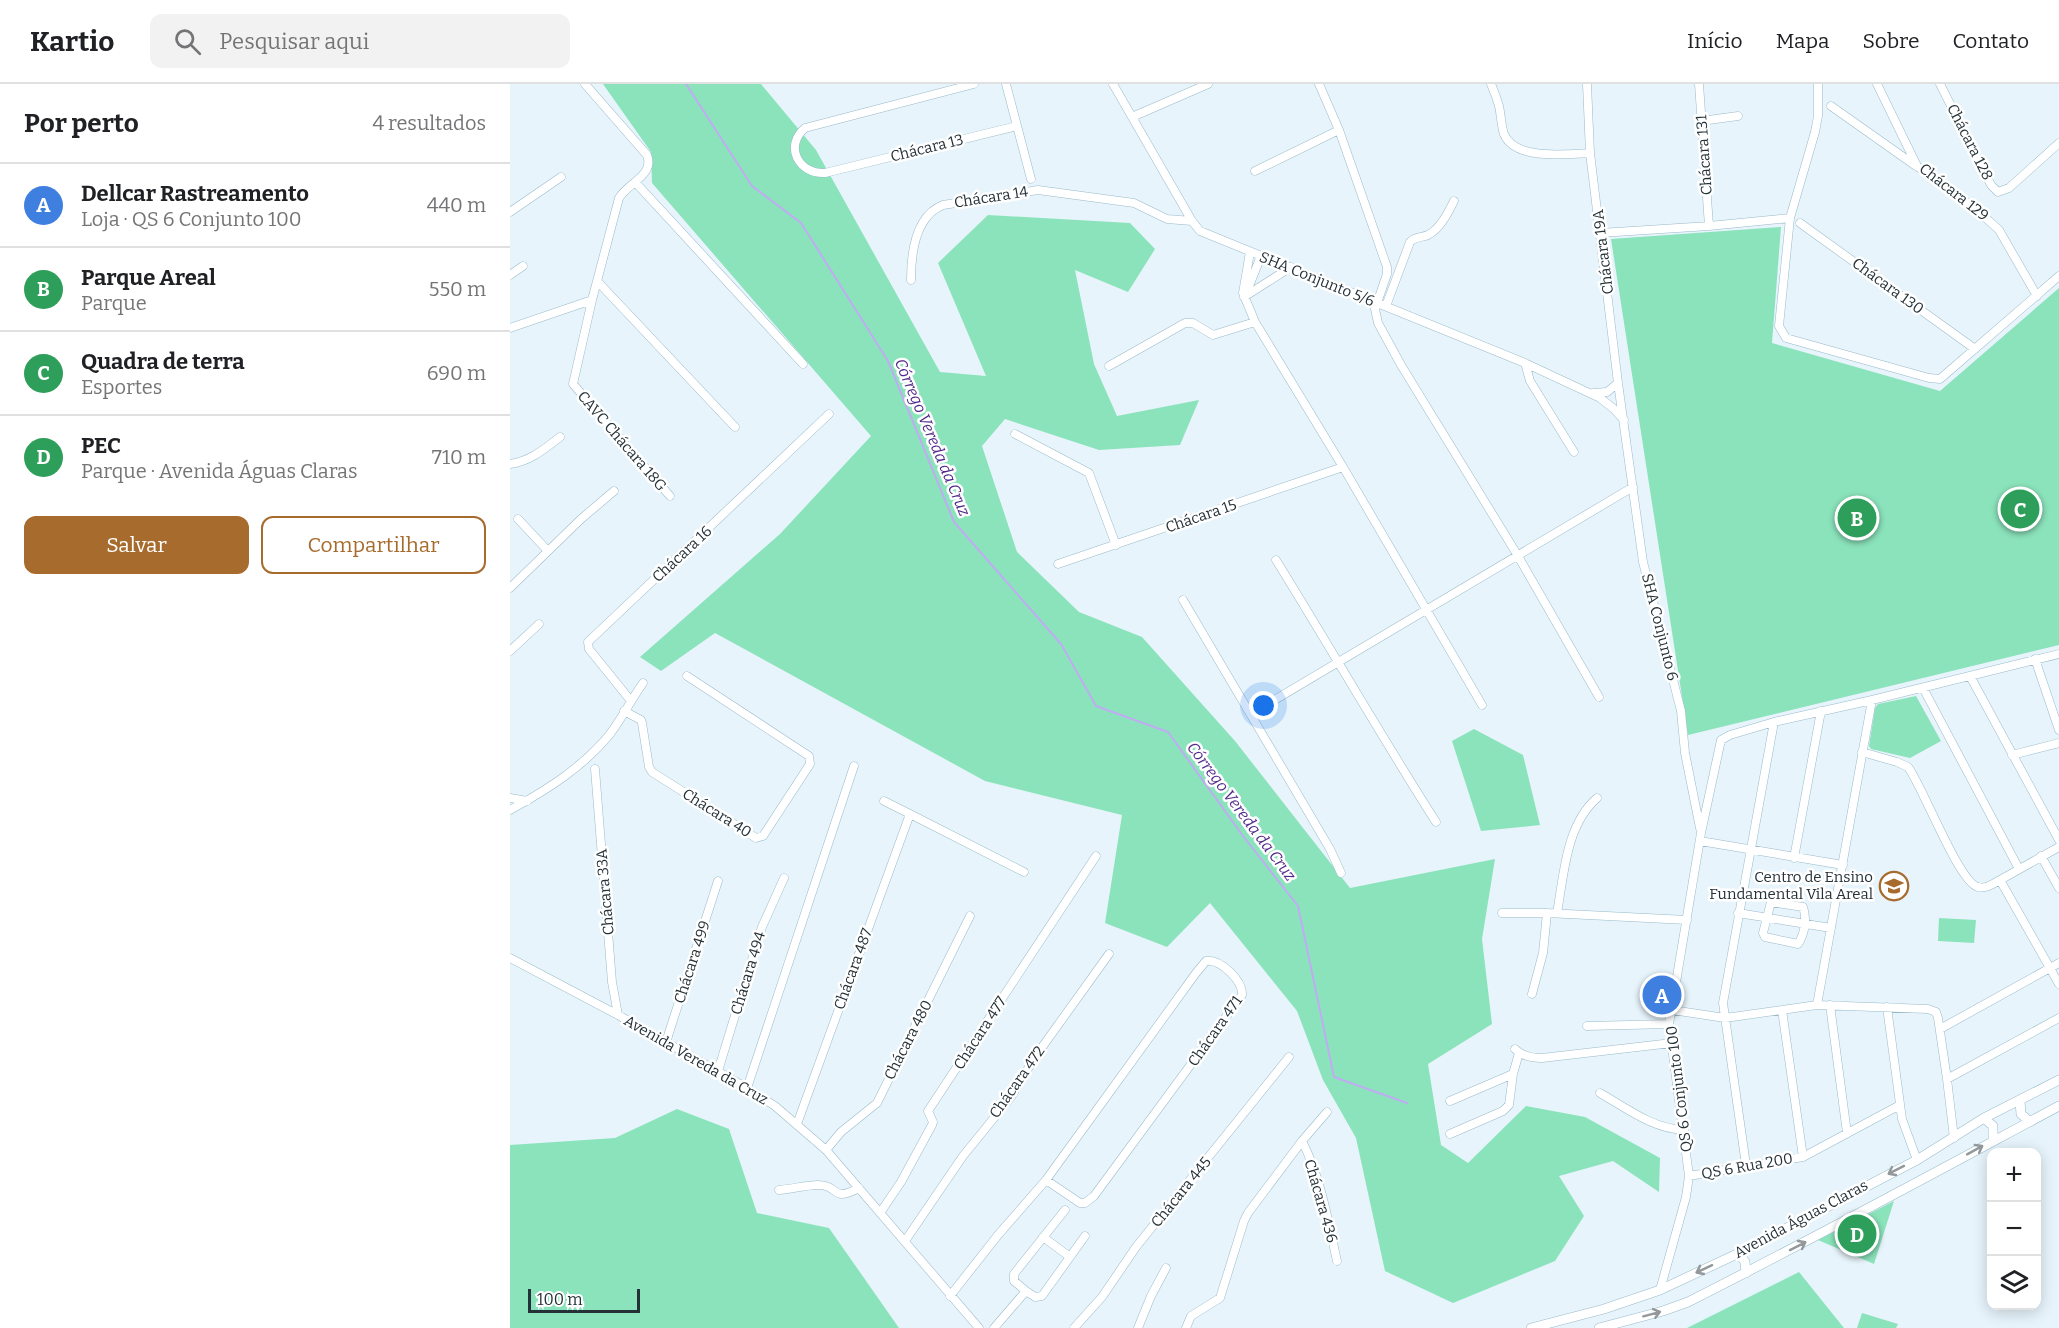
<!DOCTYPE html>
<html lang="pt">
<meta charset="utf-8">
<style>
body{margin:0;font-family:Bitter,serif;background:#f2f2f2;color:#202124}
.controls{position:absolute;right:18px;bottom:18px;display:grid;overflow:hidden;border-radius:12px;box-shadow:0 3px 15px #0003}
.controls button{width:54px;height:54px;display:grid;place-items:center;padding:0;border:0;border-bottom:2px solid #e0e0e0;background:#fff;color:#202124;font:30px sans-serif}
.scale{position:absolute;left:18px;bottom:15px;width:112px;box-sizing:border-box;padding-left:6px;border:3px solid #243137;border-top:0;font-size:16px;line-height:21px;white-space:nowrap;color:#243137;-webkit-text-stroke:4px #fff;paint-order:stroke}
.you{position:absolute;left:754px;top:622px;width:21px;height:21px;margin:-15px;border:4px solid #fff;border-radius:50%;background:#1a73e8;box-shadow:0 0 0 9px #1a73e833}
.badge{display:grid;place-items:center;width:39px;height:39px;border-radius:50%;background:#a76b2d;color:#fff;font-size:20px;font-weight:700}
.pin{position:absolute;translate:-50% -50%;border:3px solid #fff;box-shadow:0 2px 6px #0006}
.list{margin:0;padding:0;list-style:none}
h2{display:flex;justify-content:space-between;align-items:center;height:78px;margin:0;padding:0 24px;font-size:26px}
h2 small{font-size:20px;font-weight:400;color:#757577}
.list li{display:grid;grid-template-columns:39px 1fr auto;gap:18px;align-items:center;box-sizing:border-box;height:84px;padding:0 24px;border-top:2px solid #e0e0e0}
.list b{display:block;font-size:22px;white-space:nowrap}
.list p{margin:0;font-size:20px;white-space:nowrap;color:#757577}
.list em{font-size:20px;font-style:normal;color:#757577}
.actions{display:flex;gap:12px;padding:18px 24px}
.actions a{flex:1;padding:14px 0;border:2px solid #a76b2d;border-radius:12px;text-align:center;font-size:21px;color:#a76b2d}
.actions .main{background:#a76b2d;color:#fff}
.icon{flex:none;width:33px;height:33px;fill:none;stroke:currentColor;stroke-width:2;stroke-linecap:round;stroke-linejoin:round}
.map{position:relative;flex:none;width:1549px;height:1244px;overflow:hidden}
header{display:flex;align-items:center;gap:36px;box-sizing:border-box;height:84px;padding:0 30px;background:#fff;border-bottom:2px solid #e0e0e0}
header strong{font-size:28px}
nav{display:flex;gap:33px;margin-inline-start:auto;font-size:21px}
.search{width:420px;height:54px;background:#f2f2f2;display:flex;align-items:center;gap:15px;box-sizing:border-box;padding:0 21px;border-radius:12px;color:#757577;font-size:22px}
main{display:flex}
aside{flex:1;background:#fff}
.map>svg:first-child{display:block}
</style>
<header>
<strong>Kartio</strong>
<div class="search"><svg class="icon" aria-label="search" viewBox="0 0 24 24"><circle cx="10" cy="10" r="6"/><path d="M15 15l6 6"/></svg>Pesquisar aqui</div>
<nav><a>Início</a><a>Mapa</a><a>Sobre</a><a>Contato</a></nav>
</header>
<main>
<aside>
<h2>Por perto<small>4 resultados</small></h2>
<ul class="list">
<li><span class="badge" style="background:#3f7fe0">A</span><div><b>Dellcar Rastreamento</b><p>Loja · QS 6 Conjunto 100</p></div><em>440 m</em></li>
<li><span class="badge" style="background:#2e9e5b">B</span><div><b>Parque Areal</b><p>Parque</p></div><em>550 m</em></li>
<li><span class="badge" style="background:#2e9e5b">C</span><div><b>Quadra de terra</b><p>Esportes</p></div><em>690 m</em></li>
<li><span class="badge" style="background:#2e9e5b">D</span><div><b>PEC</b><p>Parque · Avenida Águas Claras</p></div><em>710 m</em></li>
</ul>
<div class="actions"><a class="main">Salvar</a><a>Compartilhar</a></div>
</aside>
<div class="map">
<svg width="1549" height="1244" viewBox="0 0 1549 1244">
<rect width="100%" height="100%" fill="#e7f4fb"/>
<!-- green -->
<path fill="#8be3bb" d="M93,0H251L306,66L430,288L476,292L428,179L478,131L620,139L645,165L618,208L565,186L584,280L607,332L689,316L670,361L589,366L495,335L472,362L507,468L569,528L632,553L725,657L840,804L985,775L972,855L982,940L918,980L931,1061L958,1079L1016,1022L1075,1033L1150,1074L1149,1108L1103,1077L1049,1092L1074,1132L1045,1177L943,1219L875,1187L846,1054L813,996L787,927L700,819L657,863L595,839L612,731L475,697L205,549L151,587L130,573L270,450L361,352L142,99L141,68Z
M1271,143L1262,259L1430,307L1549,204V561L1178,651L1101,155Z
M1406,612L1431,657L1400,674L1361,665L1359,662L1365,624L1368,620Z
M964,645L1013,671L1030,741L971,747L942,657Z
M1429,834L1466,836L1464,859L1428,857Z
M167,1025L219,1045L247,1129L319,1144L389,1244H0V1061L105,1054Z
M1384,1117L1364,1180L1308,1156Z
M1289,1188L1334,1244H1177Z
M1352,1229L1388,1240L1386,1244H1347Z"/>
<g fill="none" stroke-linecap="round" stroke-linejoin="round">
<!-- stream -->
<path stroke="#c0acf2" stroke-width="2" d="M176,0L242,102L291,139L378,277L444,438L551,560L586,622L658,648L733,752L788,822L824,993L897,1019"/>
<!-- minor casing -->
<g stroke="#99baca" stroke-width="9">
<path id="minor" d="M75,0L137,71C145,91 118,99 109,114L82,216L63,300L160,412
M464,0L295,44C274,62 288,90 315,89L507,42
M496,0L521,95
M603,0L682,137L690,147L1015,279L1090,314L1104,325L1114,336
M809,0L829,46L877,183V190L865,225L868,239L891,281L1008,472L1089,613
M981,0C984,7 987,15 989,22C991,31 991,41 994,50C1005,77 1057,70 1080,69
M1077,0L1080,69L1108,299L1133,478L1171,627L1175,669L1190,744
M1189,0L1199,142
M1308,0V32L1305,48L1280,134L1269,242L1276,254L1419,294L1430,295L1549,192
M1367,0L1407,82L1467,126L1489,146L1527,212
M1430,0L1481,101L1488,108L1499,104L1549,59
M1321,22L1406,82
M622,33L698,0
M1191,37L1228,32
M745,87L829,46
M125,98L293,280
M0,128L51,93
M1290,139L1465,265
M1090,149L1199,142L1280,134
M740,168L733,209L745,238L833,383L972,621
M0,191L13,182
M401,196C401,170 405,132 433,121L528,106L624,119L657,135L682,137
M88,198L225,343
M737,207L751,172
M734,213L781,183
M876,222L900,158C906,152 911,154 918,151C930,145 938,129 944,117
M0,244L82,216
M1015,279L1020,297L1064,368
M599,282L675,239H683L703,251L745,238
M1083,309L1097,308L1108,299
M505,350L579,389L606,461
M0,380C21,377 34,365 50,353
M8,435L38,467
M766,476C820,563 871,652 926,738
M548,480L833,383
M0,504L71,435L104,407
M673,516L820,765L831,789
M0,567L29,540
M1525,575L1549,646
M1460,592L1549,756
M1413,604L1509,785
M1362,616L1307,921L1418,925L1426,928L1428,934L1437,995L1549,934
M121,617L79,565L78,558L319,330
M114,627L131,636L132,639L139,683L142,688L246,754L253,752L300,680L299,672L177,592
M741,630L1123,403
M1352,668L1387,678L1398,683C1413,703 1449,799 1468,803C1476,805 1483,800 1490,796L1549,900
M1502,671L1549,659
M85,685L102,898L108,931
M0,714L17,717
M374,717L400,730
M0,726C37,706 73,683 100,650C112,634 121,616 133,599
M1190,757L1333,781
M1531,772L1549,804
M1284,774L1311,627
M1490,796L1549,763
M1261,818L1293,823C1297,834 1295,850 1288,860L1255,853L1253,849Z
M992,829H1037L1177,836
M1047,829C1054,790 1056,741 1087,714
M1228,829L1321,844
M0,874L108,931L237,1004L265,1022L316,1066L469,1244
M1022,910L1033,869L1037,829
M1320,921L1337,1049
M1377,923L1392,1035L1407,1076
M1162,926L1215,934L1307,921
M1272,926L1293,1073
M1077,942L1159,940
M1430,945L1549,879
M156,958L208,797
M1005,965C1012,972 1022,974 1032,974L1162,959
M208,987L252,843L274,794
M1437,995L1444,1054
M237,1004L344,682
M1090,1009C1116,1024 1143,1045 1174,1046
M940,1017L1003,990
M287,1040L400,730L514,788
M940,1050L993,1027L999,1021L1003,990L1009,969
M792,1057C811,1094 818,1137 827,1177
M316,1066L331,1048L367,1019L460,832
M1236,1081L1213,919L1264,638
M1179,1092L1293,1073L1390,1021
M269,1106C282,1105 296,1101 308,1101C330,1101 321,1119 349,1104
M370,1129L391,1098L422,1041L423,1038L418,1027L586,772
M533,1153L560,1173
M395,1157L453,1072L501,1013L525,973L599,870
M1150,1206L1176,1113L1179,1092L1159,940L1191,749L1211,656L1220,651L1264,638L1362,616L1549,570
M516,1207L525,1213L532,1212L575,1152
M440,1212L488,1151L536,1096L686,889L696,877C711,875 733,897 732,911L584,1112L575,1119H570L536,1096
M484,1244L516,1207L504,1197V1190L555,1126
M564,1244L592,1213L626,1163L779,973
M628,1244L641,1212L656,1184
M676,1244L681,1232L710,1214L734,1137L738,1129L792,1057L817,1028"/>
</g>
<!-- major casing -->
<g stroke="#99baca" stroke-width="10">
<path id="major" d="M1510,1017L1511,1030L1520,1038
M1474,1034L1483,1042V1056
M1229,1169L1235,1178L1236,1189
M1021,1244L1094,1225L1150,1206L1229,1169L1407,1076L1474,1034L1549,996
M1089,1244L1153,1227L1178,1218C1303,1155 1426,1088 1549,1022"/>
</g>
<!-- minor -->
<use href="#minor" stroke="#fff" stroke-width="8"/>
<!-- major -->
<use href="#major" stroke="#fff" stroke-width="9"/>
</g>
<!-- one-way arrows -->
<defs><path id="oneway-shaft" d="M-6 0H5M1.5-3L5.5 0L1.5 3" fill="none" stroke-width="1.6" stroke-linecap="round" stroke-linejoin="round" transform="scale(1.5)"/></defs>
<g stroke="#92989b">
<use href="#oneway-shaft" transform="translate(1465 1066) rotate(-29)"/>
<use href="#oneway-shaft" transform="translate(1386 1086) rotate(153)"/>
<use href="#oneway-shaft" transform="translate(1288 1162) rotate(-27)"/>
<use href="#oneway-shaft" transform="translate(1194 1185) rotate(155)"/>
<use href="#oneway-shaft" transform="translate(1142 1230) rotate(-15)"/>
</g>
<!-- icons -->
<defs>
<g id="school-ring" transform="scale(1.5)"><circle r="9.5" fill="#fff" stroke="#a76b2d" stroke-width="1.5"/><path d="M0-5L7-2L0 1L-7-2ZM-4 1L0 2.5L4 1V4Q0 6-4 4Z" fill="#a76b2d"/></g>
</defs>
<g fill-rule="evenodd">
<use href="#school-ring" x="1384" y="802"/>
</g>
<g text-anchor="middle" stroke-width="5" stroke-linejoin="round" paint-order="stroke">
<!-- street labels -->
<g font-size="15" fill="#243137" stroke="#fff">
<text transform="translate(1460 58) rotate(63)" y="5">Chácara 128</text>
<text transform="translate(417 64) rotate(-14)" y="5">Chácara 13</text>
<text transform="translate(1194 71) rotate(-94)" y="5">Chácara 131</text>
<text transform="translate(1444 108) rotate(38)" y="5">Chácara 129</text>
<text transform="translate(481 113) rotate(-9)" y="5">Chácara 14</text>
<text transform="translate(1093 168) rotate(-97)" y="5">Chácara 19A</text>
<text transform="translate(807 195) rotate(22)" y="5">SHA Conjunto 5/6</text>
<text transform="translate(1378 202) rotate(36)" y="5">Chácara 130</text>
<text transform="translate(112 357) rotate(49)" y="5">CAVC Chácara 18G</text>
<text transform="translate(691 432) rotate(-19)" y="5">Chácara 15</text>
<text transform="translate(172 470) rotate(-43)" y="5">Chácara 16</text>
<text transform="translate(1150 543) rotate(76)" y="5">SHA Conjunto 6</text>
<text transform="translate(207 729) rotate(32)" y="5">Chácara 40</text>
<text transform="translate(95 808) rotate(-95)" y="5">Chácara 33A</text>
<text transform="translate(182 878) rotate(-72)" y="5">Chácara 499</text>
<text transform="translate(343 885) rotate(-70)" y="5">Chácara 487</text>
<text transform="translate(238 889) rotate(-73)" y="5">Chácara 494</text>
<text transform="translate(705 947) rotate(-55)" y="5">Chácara 471</text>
<text transform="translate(470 949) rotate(-57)" y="5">Chácara 477</text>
<text transform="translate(398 956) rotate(-63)" y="5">Chácara 480</text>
<text transform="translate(186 976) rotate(30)" y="5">Avenida Vereda da Cruz</text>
<text transform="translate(507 998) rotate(-55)" y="5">Chácara 472</text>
<text transform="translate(1169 1005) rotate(-97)" y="5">QS 6 Conjunto 100</text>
<text transform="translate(1237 1082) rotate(-10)" y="5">QS 6 Rua 200</text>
<text transform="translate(671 1108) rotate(-51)" y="5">Chácara 445</text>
<text transform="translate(811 1117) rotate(74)" y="5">Chácara 436</text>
<text transform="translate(1291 1135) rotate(-28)" y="5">Avenida Águas Claras</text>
</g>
<!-- poi labels -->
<g font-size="15" fill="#243137" stroke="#fff" text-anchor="end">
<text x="1363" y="798">Centro de Ensino<tspan x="1363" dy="17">Fundamental Vila Areal</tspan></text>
</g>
<!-- water labels -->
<g font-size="16" font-style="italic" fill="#50288a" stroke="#fff">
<text transform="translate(423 353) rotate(67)" y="6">Córrego Vereda da Cruz</text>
<text transform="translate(732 727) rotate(53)" y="6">Córrego Vereda da Cruz</text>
</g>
</g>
</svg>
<div class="controls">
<button>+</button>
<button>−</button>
<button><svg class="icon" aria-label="layers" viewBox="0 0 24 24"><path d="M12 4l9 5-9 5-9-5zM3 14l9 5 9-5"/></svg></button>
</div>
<div class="scale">100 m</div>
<div class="you"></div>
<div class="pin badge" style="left:1152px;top:911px;background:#3f7fe0">A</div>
<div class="pin badge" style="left:1347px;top:434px;background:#2e9e5b">B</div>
<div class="pin badge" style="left:1510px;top:425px;background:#2e9e5b">C</div>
<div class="pin badge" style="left:1347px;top:1150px;background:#2e9e5b">D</div>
</div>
</main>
